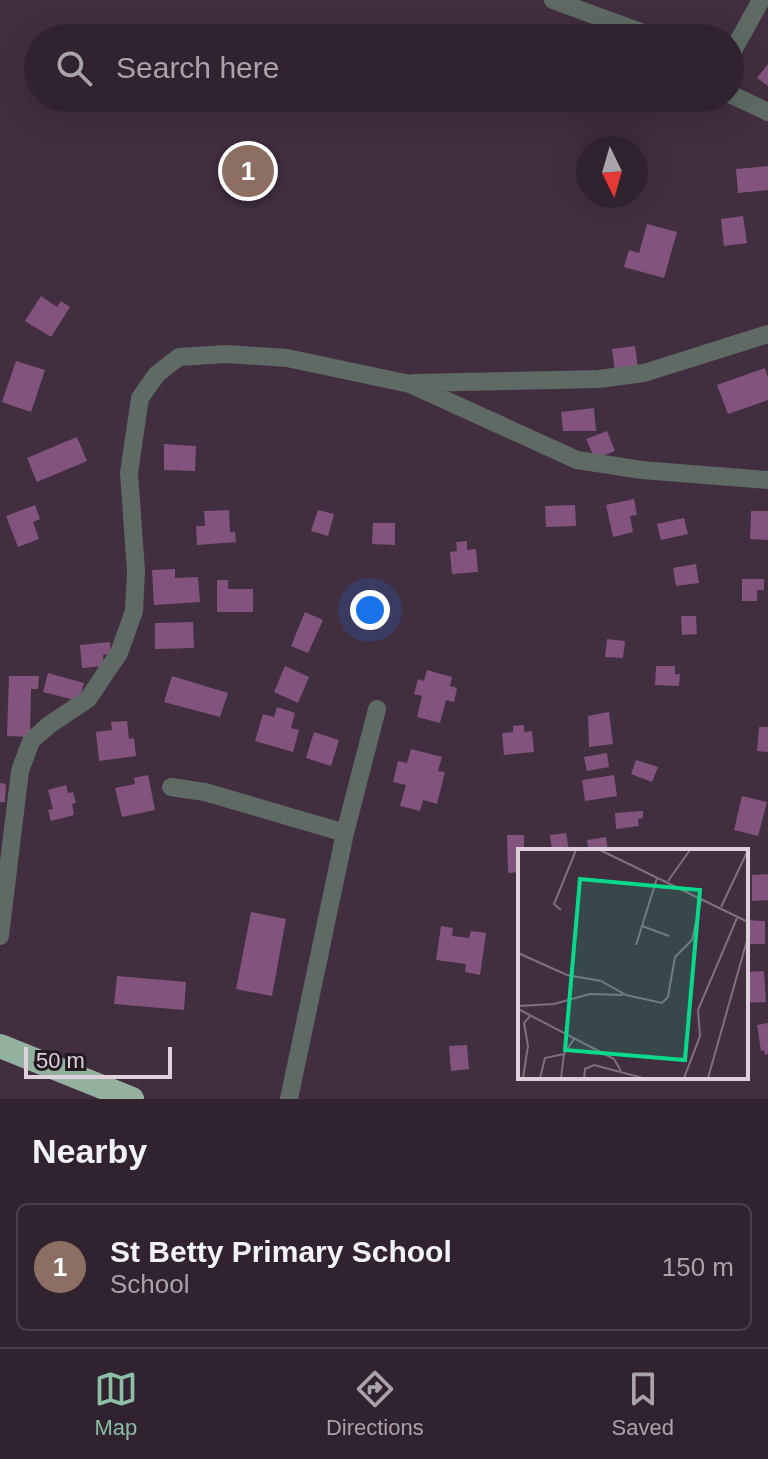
<!DOCTYPE html>
<style>
body{margin:0;font-family:Helvetica,sans-serif;background:#3d2f3b;color:#f1f3f6}
.compass{position:absolute;left:576px;top:136px;width:72px;height:72px;border-radius:50%;background:#31222f;box-shadow:0 8px 32px #0002;rotate:175deg}
.scale{position:absolute;left:24px;bottom:20px;width:148px;box-sizing:border-box;padding-left:8px;border:4px solid #ded1dc;border-top:0;font-size:22px;line-height:28px;white-space:nowrap;color:#ded1dc;-webkit-text-stroke:6px #221921;paint-order:stroke}
.you{position:absolute;left:370px;top:610px;width:28px;height:28px;margin:-20px;border:6px solid #fff;border-radius:50%;background:#1a73e8;box-shadow:0 0 0 12px #1a73e833}
.badge{display:grid;place-items:center;width:52px;height:52px;border-radius:50%;background:#8abfa5;color:#fff;font-size:26px;font-weight:700}
.pin{position:absolute;translate:-50% -50%;border:4px solid #fff;box-shadow:0 2px 8px #0006}
.list{margin:0;padding:0;list-style:none}
h2{display:flex;justify-content:space-between;align-items:center;height:104px;margin:0;padding:0 32px;font-size:34px}
h2 small{font-size:26px;font-weight:400;color:#a8a4aa}
.list li{display:grid;grid-template-columns:52px 1fr auto;gap:24px;align-items:center;box-sizing:border-box;height:128px;margin:0 16px 16px;padding:0 16px;border:2px solid #4c3f4b;border-radius:12px}
.list b{display:block;font-size:30px;white-space:nowrap}
.list p{margin:0;font-size:26px;white-space:nowrap;color:#a8a4aa}
.list em{font-size:26px;font-style:normal;color:#a8a4aa}
.icon{flex:none;width:44px;height:44px;fill:none;stroke:currentColor;stroke-width:2;stroke-linecap:round;stroke-linejoin:round}
.map{position:relative;flex:none;width:768px;height:1099px;overflow:hidden}
.search{position:absolute;background:#31222f;box-shadow:0 8px 32px #0002;left:24px;right:24px;top:24px;height:88px;display:flex;align-items:center;gap:20px;box-sizing:border-box;padding:0 28px;border-radius:44px;color:#a8a4aa;font-size:30px}
.sheet{height:248px;background:#31222f}
nav{display:flex;justify-content:space-around;align-items:center;box-sizing:border-box;height:112px;border-top:2px solid #4c3f4b;background:#31222f;font-size:22px;color:#a8a4aa}
nav a{display:grid;justify-items:center;gap:4px}
nav .on{color:#8abfa5}
.map>svg:first-child{display:block}
</style>
<div class="map">
<svg width="768" height="1099" viewBox="0 0 768 1099">
<rect width="100%" height="100%" fill="#412e3f"/>
<!-- building -->
<path fill="#82547d" d="M768,64V86L757,78Z
M768,166V190L738,193L736,169Z
M743,216L747,243L724,246L721,219Z
M647,224L677,232L664,278L624,267L629,250L639,253Z
M41,296L57,307L61,301L70,307L51,337L25,321Z
M635,346L638,369L615,372L612,349Z
M16,361L45,370L31,412L2,402Z
M765,368L768,377V400L728,414L717,385Z
M594,408L596,431H563L561,412Z
M607,431L615,451L595,459L586,439Z
M77,437L87,461L37,482L27,458Z
M164,444L196,446L195,471L164,470Z
M634,499L637,515L630,516L633,532L613,537L606,505Z
M35,505L40,519L33,522L39,539L18,547L6,516Z
M575,505L576,526L546,527L545,506Z
M229,510L230,532H235L236,542L197,545L196,526H205L204,511Z
M318,510L334,514L328,536L311,531Z
M751,511H768V540L750,539Z
M684,518L688,534L661,540L657,524Z
M373,523H395V545L372,544Z
M467,541V550L476,549L478,572L452,574L450,552L457,551L456,542Z
M696,564L699,583L676,586L673,568Z
M175,569V578L198,577L200,602L154,605L152,570Z
M742,579H764V590H757V601H742Z
M217,580H228V589H253V612H217Z
M305,612L323,620L308,653L291,646Z
M681,616H696L697,634L682,635Z
M193,622L194,648L155,649V623Z
M607,639L625,641L623,658L605,657Z
M110,642L111,654L103,655L104,666L82,668L80,645Z
M285,666L309,677L298,703L274,692Z
M656,666H675V674H680L679,686L655,685Z
M427,670L452,677L450,686L457,688L454,702L446,700L440,723L417,717L422,696L414,694L418,679L424,681Z
M48,673L84,683L79,701L43,692Z
M9,676H39L38,689H31L30,737L7,736Z
M172,676L228,693L220,717L164,702Z
M277,707L295,713L291,728L299,730L293,752L255,741L263,714L274,717Z
M609,712L613,744L589,747L588,716Z
M127,721L129,739L134,738L136,756L99,761L96,732L112,730L111,722Z
M524,725V732L532,731L534,752L504,755L502,733L513,732V726Z
M759,727H768V752L757,751Z
M314,732L339,740L331,766L306,758Z
M411,749L442,757L438,771L445,772L437,804L423,800L420,811L400,806L406,785L393,782L398,761L407,763Z
M607,753L609,767L587,771L584,757Z
M636,760L658,767L652,782L631,774Z
M148,775L155,810L122,817L115,788L135,784L134,778Z
M614,775L617,796L585,801L582,780Z
M0,783L6,784L5,802H0Z
M66,785L68,793L73,792L76,803L72,804L74,815L51,821L48,810L53,809L48,790Z
M742,796L767,802L758,836L734,830Z
M643,811V818L638,819L639,826L616,829L615,813Z
M566,833L569,851H552L550,835Z
M507,835H524V851H520V872L508,873Z
M606,837L608,851H589L587,840Z
M768,874V900L752,901V875Z
M251,912L286,919L272,996L236,989Z
M748,920L765,921V944H748Z
M441,926L453,928L452,936L469,938L471,931L486,933L480,975L465,972L466,964L436,960Z
M764,971L766,1002L746,1003V972Z
M117,976L186,982L184,1010L114,1004Z
M768,1023V1054L765,1055L764,1050L761,1051L757,1025Z
M467,1045L469,1069L451,1071L449,1046Z"/>
<g fill="none" stroke-linecap="round" stroke-linejoin="round">
<!-- street -->
<path stroke="#5e6a63" stroke-width="18" d="M553,0L657,38
M730,56L761,0
M730,94L768,112
M413,383L599,379L644,373L768,334
M171,787L205,792L345,833
M0,936L20,771L31,741L49,725L88,699L119,653L134,611L136,571L129,473L140,398L157,374L179,357L226,354L287,358L410,384L577,460L642,470L768,480
M289,1099L345,833L377,709"/>
<!-- highway -->
<path stroke="#94b1a0" stroke-width="24" d="M0,1046L132,1099"/>
</g>
<!-- overview -->
<g transform="translate(518 849)">
<rect width="230" height="230" fill="#412e3f"/>
<path fill="none" stroke="#806f7e" stroke-width="2" d="M82,1L230,73M150,32L172,1M203,58L230,1M43,61L36,55L58,1M124,77L151,87M118,96L139,29M0,104L49,126L83,132L108,146L144,154L150,148L157,108L174,91L183,51M0,157L36,155L72,145L105,146M0,160L96,210L103,222M5,229L10,197L6,174L13,166M22,229L27,209L46,205M43,229L46,205L56,190M66,229L67,220L76,216L125,229M166,229L182,187L180,161L219,69M190,229L230,88"/>
<path fill="#08d98b" fill-opacity="0.15" stroke="#08d98b" stroke-width="4" d="M62,30L182,41L167,211L47,201Z"/>
<rect width="230" height="230" fill="none" stroke="#ded1dc" stroke-width="4"/>
</g>
</svg>
<svg class="compass" viewBox="-18 -18 36 36"><path d="M0-13l5 13h-10z" fill="#e53935"/><path d="M0 13l5-13h-10z" fill="#a8a4aa"/></svg>
<div class="scale">50 m</div>
<div class="you"></div>
<div class="pin badge" style="left:248px;top:171px;background:#8d6e63">1</div>
<div class="search"><svg class="icon" aria-label="search" viewBox="0 0 24 24"><circle cx="10" cy="10" r="6"/><path d="M15 15l6 6"/></svg>Search here</div>
</div>
<section class="sheet">
<h2>Nearby<small></small></h2>
<ul class="list">
<li><span class="badge" style="background:#8d6e63">1</span><div><b>St Betty Primary School</b><p>School</p></div><em>150 m</em></li>
</ul>
</section>
<nav>
<a class="on"><svg class="icon" aria-label="map" viewBox="0 0 24 24"><path d="M3 6l6-2 6 2 6-2v14l-6 2-6-2-6 2zM9 4v14M15 6v14"/></svg>Map</a>
<a><svg class="icon" aria-label="directions" viewBox="0 0 24 24"><path d="M12 3l9 9-9 9-9-9zM9 14v-3h6M13 9l2 2-2 2"/></svg>Directions</a>
<a><svg class="icon" aria-label="saved" viewBox="0 0 24 24"><path d="M7 4h10v16l-5-4-5 4z"/></svg>Saved</a>
</nav>
